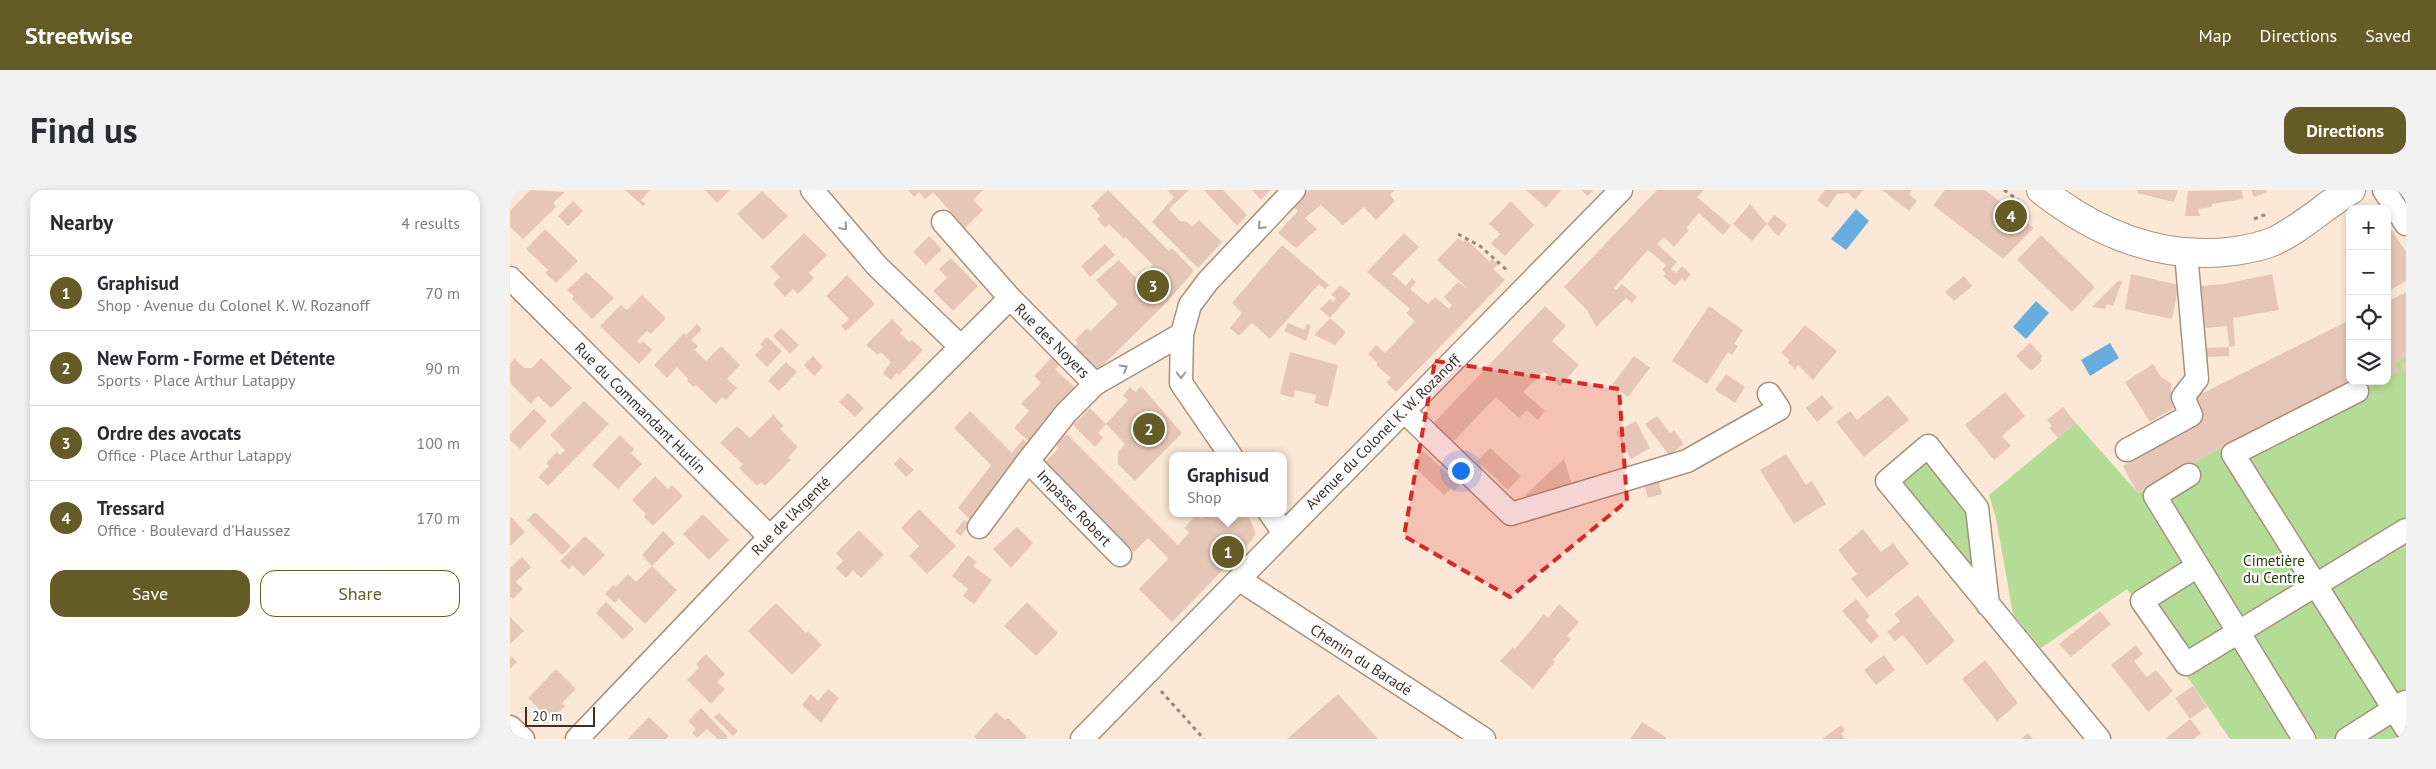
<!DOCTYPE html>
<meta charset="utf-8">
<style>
body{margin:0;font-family:"PT Sans",sans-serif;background:#f2f2f3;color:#2b2b33}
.controls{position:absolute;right:15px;top:15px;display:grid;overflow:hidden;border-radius:10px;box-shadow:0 2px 8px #0003}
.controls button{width:45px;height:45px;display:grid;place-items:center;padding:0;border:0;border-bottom:1px solid #e1e1e2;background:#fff;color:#2b2b33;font:25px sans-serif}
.scale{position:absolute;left:15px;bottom:12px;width:70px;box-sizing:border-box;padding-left:5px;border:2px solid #3a3028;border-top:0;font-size:14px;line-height:18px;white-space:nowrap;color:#3a3028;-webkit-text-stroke:4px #fff;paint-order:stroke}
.you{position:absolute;left:950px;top:280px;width:18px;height:18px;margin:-12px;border:4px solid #fff;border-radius:50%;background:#1a73e8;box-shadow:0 0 0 8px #1a73e833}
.badge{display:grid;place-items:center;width:32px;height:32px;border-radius:50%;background:#645b27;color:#fff;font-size:16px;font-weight:700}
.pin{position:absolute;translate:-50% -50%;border:2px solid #fff;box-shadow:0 1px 5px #0006}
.popup{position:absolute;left:659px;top:262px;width:118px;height:65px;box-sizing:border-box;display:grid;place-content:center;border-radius:10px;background:#fff;filter:drop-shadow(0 1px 4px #0005);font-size:16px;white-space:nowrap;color:#7c7c81}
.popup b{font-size:19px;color:#2b2b33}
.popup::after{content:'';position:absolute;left:50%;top:100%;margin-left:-10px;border:10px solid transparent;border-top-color:#fff}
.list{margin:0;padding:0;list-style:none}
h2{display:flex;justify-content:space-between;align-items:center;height:65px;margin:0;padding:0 20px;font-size:21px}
h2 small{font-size:16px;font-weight:400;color:#7c7c81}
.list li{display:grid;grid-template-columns:32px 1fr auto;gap:15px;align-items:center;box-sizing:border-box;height:75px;padding:0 20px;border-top:1px solid #e1e1e2}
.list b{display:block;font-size:19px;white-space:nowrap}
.list p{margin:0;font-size:16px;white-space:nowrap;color:#7c7c81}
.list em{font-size:16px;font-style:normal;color:#7c7c81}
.actions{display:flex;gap:10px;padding:15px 20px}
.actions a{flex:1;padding:11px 0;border:1px solid #645b27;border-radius:15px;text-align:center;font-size:18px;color:#645b27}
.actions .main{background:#645b27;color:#fff}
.icon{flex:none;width:28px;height:28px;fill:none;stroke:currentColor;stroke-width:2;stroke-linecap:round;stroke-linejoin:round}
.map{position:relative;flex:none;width:1896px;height:549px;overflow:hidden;border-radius:15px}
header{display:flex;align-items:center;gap:30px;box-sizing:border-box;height:70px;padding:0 25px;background:#645b27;color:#fff}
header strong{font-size:24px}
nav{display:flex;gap:28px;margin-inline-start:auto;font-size:18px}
.intro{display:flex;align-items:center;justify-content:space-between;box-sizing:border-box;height:120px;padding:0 30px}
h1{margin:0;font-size:35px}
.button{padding:12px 22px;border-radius:15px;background:#645b27;color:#fff;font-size:18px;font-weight:700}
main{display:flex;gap:30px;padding:0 30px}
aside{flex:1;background:#fff;border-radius:15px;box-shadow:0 2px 8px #0003}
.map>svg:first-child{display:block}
</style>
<header>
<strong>Streetwise</strong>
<nav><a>Map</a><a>Directions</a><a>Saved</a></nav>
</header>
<div class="intro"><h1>Find us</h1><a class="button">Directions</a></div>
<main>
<aside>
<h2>Nearby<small>4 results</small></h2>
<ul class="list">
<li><span class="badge">1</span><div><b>Graphisud</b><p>Shop · Avenue du Colonel K. W. Rozanoff</p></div><em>70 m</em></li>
<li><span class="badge">2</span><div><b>New Form - Forme et Détente</b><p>Sports · Place Arthur Latappy</p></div><em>90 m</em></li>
<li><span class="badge">3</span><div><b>Ordre des avocats</b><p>Office · Place Arthur Latappy</p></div><em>100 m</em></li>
<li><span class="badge">4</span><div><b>Tressard</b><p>Office · Boulevard d'Haussez</p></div><em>170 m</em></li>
</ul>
<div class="actions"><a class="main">Save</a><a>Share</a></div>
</aside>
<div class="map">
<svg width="1896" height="549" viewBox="0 0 1896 549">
<rect width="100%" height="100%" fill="#fce8d6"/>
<!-- green -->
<path fill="#b5dc96" d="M1896,167V549H1720L1617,399L1531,458L1503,424L1486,328L1479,305L1566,233L1628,303L1703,262L1848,191H1877V177Z
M1418,271L1463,322L1466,384L1392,295Z"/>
<!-- water -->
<path fill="#68ade0" d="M1346,19L1359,31L1336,60L1321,49Z
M1526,111L1539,123L1516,149L1503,137Z
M1600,153L1609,168L1580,186L1571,170Z"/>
<!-- building -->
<path fill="#e6c7b7" d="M20,0L55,2L43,13L46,17L13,49L0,37V21Z
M115,0H140L131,10L136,14L133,16Z
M195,0H220L207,13Z
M398,0H473L463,10L473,20L455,38L423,2L415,9L409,2L404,7Z
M598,0L659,61L662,58L684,81L653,116L587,181L564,157L568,153L565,150L577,138L580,141L608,114L586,90L609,70L628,90L643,75L615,47L614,49L599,34L595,38L587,29L590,26L581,16Z
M657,0H679L659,19L670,31L677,32L682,37L689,30L712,52L688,78L642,32L664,7Z
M694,0H713L737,25L727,36Z
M742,0H760L751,10Z
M799,0H885L880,5L885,11L866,30L854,17L833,35L811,15L795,28L807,39L786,58L768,43L788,21L782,16Z
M1016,0H1051L1036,18Z
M1071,0H1083L1078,6Z
M1147,0H1194L1187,7L1221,36L1213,45L1189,23L1176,38L1179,40L1164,57L1154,47L1147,54L1167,72L1161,79L1166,83L1172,76L1181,84L1175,91L1172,88L1165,96L1153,86L1156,83L1152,80L1156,75L1138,60L1104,98L1106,100L1112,94L1127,107L1122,113L1116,108L1086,137L1077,120L1054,97Z
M1315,0H1353L1345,10L1338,3L1327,4L1317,18L1307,10Z
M1372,0H1402L1399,4L1407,11L1399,21Z
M1435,0H1475L1524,38L1493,69L1423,15Z
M1628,0H1668L1664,12L1627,3Z
M1732,0L1733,9L1702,14V17L1688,19L1690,26H1675L1678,1Z
M1741,0H1756L1757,2L1744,7Z
M252,1L278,26L253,50L227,24Z
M63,11L73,21L58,36L48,26Z
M1001,11L1024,35L995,66L981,54L990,44L979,34Z
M1240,14L1257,34L1242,51L1223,34Z
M1264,25L1277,35L1268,46L1257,34Z
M1877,33L1896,62V91L1877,102Z
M35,39L68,71L46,93L35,83L38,80L16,59Z
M294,43L317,65L299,83L304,88L288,104L283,99L275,107L263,94L270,87L260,77Z
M894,43L909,57L882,84L896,96L902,88L906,92L900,99L918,114L925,107L939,119L942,115L934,107L948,92L958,99L927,70L948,48L953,52L956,49L980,72L982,69L988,74L983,79L995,90L886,202L876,192L881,188L866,175L868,173L858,164L866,155L875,163L905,131L896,123L900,119L857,82Z
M1531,45L1585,97L1562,122L1507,70Z
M419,46L432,59L416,75L403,62Z
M595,54L605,65L580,87L571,76Z
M772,55L819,95L815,99L809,94L760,149L742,133L729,146L720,138L732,123L722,113Z
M441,68L468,96L443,121L423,101L437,88L429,79Z
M76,82L104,108L82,129L62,109L64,106L57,100Z
M1621,84L1669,95L1662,129L1615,119Z
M1762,84L1769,120L1723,128L1725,156L1719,157L1717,136L1695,138L1691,96L1714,94Z
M337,85L365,114L336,141L331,136L339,129L316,106Z
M1454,86L1462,96L1444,111L1435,102Z
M1609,90L1612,92L1603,116L1597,114L1595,119L1582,117Z
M830,95L841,104L820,128L836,142L825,155L804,145L820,128L810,119L820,109L823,112L826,108L821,105Z
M1896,102V168L1885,173L1890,182L1877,188V112Z
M132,105L156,128L141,144L137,141L127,151L130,154L133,151L142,160L129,174L90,136L111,115L117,120Z
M1035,116L1056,136L1042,151L1069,175L1050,196L1034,182L1013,202L1035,221L1028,230L1017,220L1009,228L986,207L940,255L920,237Z
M1199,116L1233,140L1224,154L1228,156L1222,165L1218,162L1197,194L1162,171Z
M382,129L393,140L390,143L399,152L402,150L413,160L389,185L387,183L381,190L373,183L381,172L371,162L368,165L356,155Z
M1840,130V191H1871L1849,202L1819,205L1703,262L1627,303L1613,276L1689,233L1679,210Z
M778,133L794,140L797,134L801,136L796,151L774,141Z
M187,134L192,139L181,150L188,156L185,160L196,171L211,156L230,175L217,189L227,198L216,210L212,207L206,214L186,195L184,197L177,191L178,189L167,177L157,188L144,175L174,143L176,145Z
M1295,135L1327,161L1303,190L1288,175L1285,179L1278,173L1280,170L1271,163Z
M271,138L289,155L280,164L263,146Z
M257,147L272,161L257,177L245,165L253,157L250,154Z
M1520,153L1533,166L1530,169L1532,171L1521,181L1506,166Z
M1719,157V166L1697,167L1696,158Z
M780,162L828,175L818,217L804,213L806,205L785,200L784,208L770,204Z
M303,166L313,177L304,186L294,175Z
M1124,166L1140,178L1118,207L1102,195Z
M542,167L550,174L545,179L569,201L521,253L504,238L519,221L511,214L531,193L524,186Z
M31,168L62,198L41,218L28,206L21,214L0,193V174L5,169L14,178H22Z
M276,172L287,182L269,201L258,191Z
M1896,172V182H1894L1891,174Z
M1643,174L1651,187L1661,193V202L1669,215L1640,232L1615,192Z
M1216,184L1235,197L1225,213L1205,200Z
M631,196L672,243L625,291L608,274V262L615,254L596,234L618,210L613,206L620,197L625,202Z
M1495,202L1515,226L1492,246L1501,256L1484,270L1455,235Z
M338,203L354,218L345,227L329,212Z
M1312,205L1323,218L1307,232L1296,218Z
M1378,205L1399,230L1354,267L1326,232L1340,221L1347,230Z
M74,211L99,234L38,296L28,287L39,276L36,273L47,262L50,265L55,260L40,245Z
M1553,217L1566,233L1548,248L1539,238L1542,235L1537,230Z
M580,218L596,234L588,243L593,248L585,257L563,235Z
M24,219L37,231L10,259L0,250V244Z
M460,221L502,263L513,249L522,257L464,333L448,318L481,275L444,238Z
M263,225L274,236L270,239L288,257L278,267L281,270L255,296L251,292L247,296L229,278L233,274L210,253L227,236L240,248Z
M1147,226L1160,243L1164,240L1174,254L1159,265L1135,234Z
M1126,231L1140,258L1121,269L1106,242Z
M557,244L668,355L679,342L674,338L687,324L692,329L697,323H737L745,341V345L742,350L662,432L629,399L658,369L657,367L638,348L624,362L535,272L549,258L545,254Z
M110,245L124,259L121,263L132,274L108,299L82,275Z
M980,258L1011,286L998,300L967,271Z
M913,261L950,295L944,301L941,298L934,305L901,274Z
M1276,264L1296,295L1302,291L1316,314L1284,334L1250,280Z
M390,267L404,280L396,287L384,274Z
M1054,269L1063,297L1021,312L1015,305Z
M145,286L158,299L162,295L173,306L143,336L134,327L136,324L122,310Z
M1148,290L1152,304L1138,308L1134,294Z
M409,319L446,356L417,384L399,366L409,356L391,338Z
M25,322L61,356L52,365L17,330Z
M193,324L219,350L199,370L173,344Z
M0,326L15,342L0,356Z
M454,330L460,334L451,346L445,342Z
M507,337L523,353L501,378L483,359Z
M1353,339L1371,362L1383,353L1399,374L1357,408L1341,389L1347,384L1328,360Z
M349,340L374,365L351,388L343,380L336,388L326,378L333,371L326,363Z
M153,341L165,353L142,376L167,400L135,434L109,409L105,413L95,404L103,395L106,397L118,384L126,392L142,376L132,365Z
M75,346L95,365L74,386L62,375L59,379L50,371Z
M458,365L467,372L463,376L482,390L464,414L453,406L458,399L442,386Z
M12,367L21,377L6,392L13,399L3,409L0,406V378Z
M1408,405L1445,451L1417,475L1393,445L1385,451L1377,442L1390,431L1384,424Z
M1346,409L1360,426L1356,430L1369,446L1361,454L1332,421Z
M96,412L124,439L113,450L86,423Z
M517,412L548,443L526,466L494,436Z
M266,413L296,443L298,441L312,455L282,485L238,441Z
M1049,414L1069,432L1057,446L1061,449L1043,470L1045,472L1023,499L990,471L1003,457L1005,459L1034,424L1038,428Z
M1590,421L1601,434L1561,467L1549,454Z
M0,427L14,441L0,454Z
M1626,455L1633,464L1624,471L1637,487L1646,480L1663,501L1638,522L1601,475Z
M196,464L215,484L207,492L215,499L201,514L177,490L189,478L186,474Z
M0,465L7,472L0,479Z
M1374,465L1385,480L1366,495L1354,480Z
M1475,470L1508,513L1487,531L1452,489Z
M46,479L66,499L52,513L55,516L45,526L42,523L37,527L18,508Z
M1683,496L1697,517L1680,529L1665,508Z
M318,499L329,508L311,533L292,515L301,504L308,511Z
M828,504L868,549H777Z
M191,518L218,547L216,549H208L197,539L187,548L182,543L186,539L178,531Z
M486,522L495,530L498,528L517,547L515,549H467L464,547Z
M209,523L228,541L223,546L204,527Z
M139,527L159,546L156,549H118Z
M1680,529L1691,543L1684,549H1655Z
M1132,532L1156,547V549H1120Z
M1331,535L1335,540L1331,544L1335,549H1312Z
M1518,543L1523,549H1511Z"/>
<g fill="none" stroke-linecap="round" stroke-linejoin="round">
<!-- minor casing -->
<g stroke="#a8917c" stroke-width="25">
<path id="minor" d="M302,0L367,76L451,157
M1874,0L1896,34
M433,32L500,108L585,194L672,144
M0,88L260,347
M585,194L556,223L518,271L610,365
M1847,201L1723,264L1896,538
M894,221L1001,324L1177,271L1269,219L1259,204
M1617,260L1681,225L1673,207L1687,189L1676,63
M721,266L671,193L672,144L680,115L698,91L784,0
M1679,285L1645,306L1794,549
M760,323L774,343
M469,337L518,271
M1688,376L1632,411L1676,474L1896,340
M730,390L974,549
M1478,415L1467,318L1418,256L1377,291C1448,377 1518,463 1589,549
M0,537L13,549
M67,549L260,347L500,108
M572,549L1111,0
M1837,549L1895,512"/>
</g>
<!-- major casing -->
<g stroke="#a8917c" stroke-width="30">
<path id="major" d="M1531,0C1587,44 1653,71 1725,61C1737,59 1750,57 1762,52C1790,40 1814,16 1841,0"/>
</g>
<!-- path -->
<path stroke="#98897c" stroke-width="3" stroke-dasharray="4 4" stroke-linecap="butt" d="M1494,0L1508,10
M1744,29L1759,23
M948,44L970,56L999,82
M651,501L694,549"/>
<!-- minor -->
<use href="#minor" stroke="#fff" stroke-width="22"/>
<!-- major -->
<use href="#major" stroke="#fff" stroke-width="28"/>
</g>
<!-- one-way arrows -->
<defs><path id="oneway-chevron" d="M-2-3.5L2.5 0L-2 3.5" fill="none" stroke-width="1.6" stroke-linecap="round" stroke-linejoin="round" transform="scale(1.25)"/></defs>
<g stroke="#9c9894">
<use href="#oneway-chevron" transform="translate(751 36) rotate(133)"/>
<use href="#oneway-chevron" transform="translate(334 37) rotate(49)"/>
<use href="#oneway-chevron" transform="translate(614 178) rotate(-30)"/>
<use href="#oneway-chevron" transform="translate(671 185) rotate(90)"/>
</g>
<!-- marked area -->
<path fill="#d62828" fill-opacity="0.2" stroke="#d62828" stroke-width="4" stroke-dasharray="10 6" stroke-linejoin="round" d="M925,171L1109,199L1117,311L1000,407L894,346Z"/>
<g text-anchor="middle" stroke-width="4.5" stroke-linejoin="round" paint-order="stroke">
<!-- street labels -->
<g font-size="15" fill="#3a3028" stroke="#fff">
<text transform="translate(542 151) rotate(45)" y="5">Rue des Noyers</text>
<text transform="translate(130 218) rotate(45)" y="5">Rue du Commandant Hurlin</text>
<text transform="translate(873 242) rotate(-45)" y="5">Avenue du Colonel K. W. Rozanoff</text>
<text transform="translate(564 318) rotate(46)" y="5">Impasse Robert</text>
<text transform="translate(281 326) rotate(-45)" y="5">Rue de l'Argenté</text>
<text transform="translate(851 470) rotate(33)" y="5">Chemin du Baradé</text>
</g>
<!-- park labels -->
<g font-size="15" fill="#233b08" stroke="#fff">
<text x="1764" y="376">Cimetière<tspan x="1764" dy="17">du Centre</tspan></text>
</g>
</g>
</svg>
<div class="controls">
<button>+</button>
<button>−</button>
<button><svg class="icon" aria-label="locate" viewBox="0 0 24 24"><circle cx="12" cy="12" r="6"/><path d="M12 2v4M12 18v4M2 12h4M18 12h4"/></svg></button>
<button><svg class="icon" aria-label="layers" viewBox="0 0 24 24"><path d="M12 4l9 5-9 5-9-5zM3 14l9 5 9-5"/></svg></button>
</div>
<div class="scale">20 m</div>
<div class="you"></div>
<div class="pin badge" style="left:718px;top:362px">1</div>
<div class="popup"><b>Graphisud</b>Shop</div>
<div class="pin badge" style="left:639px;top:239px">2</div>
<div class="pin badge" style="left:643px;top:96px">3</div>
<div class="pin badge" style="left:1501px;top:26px">4</div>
</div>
</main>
